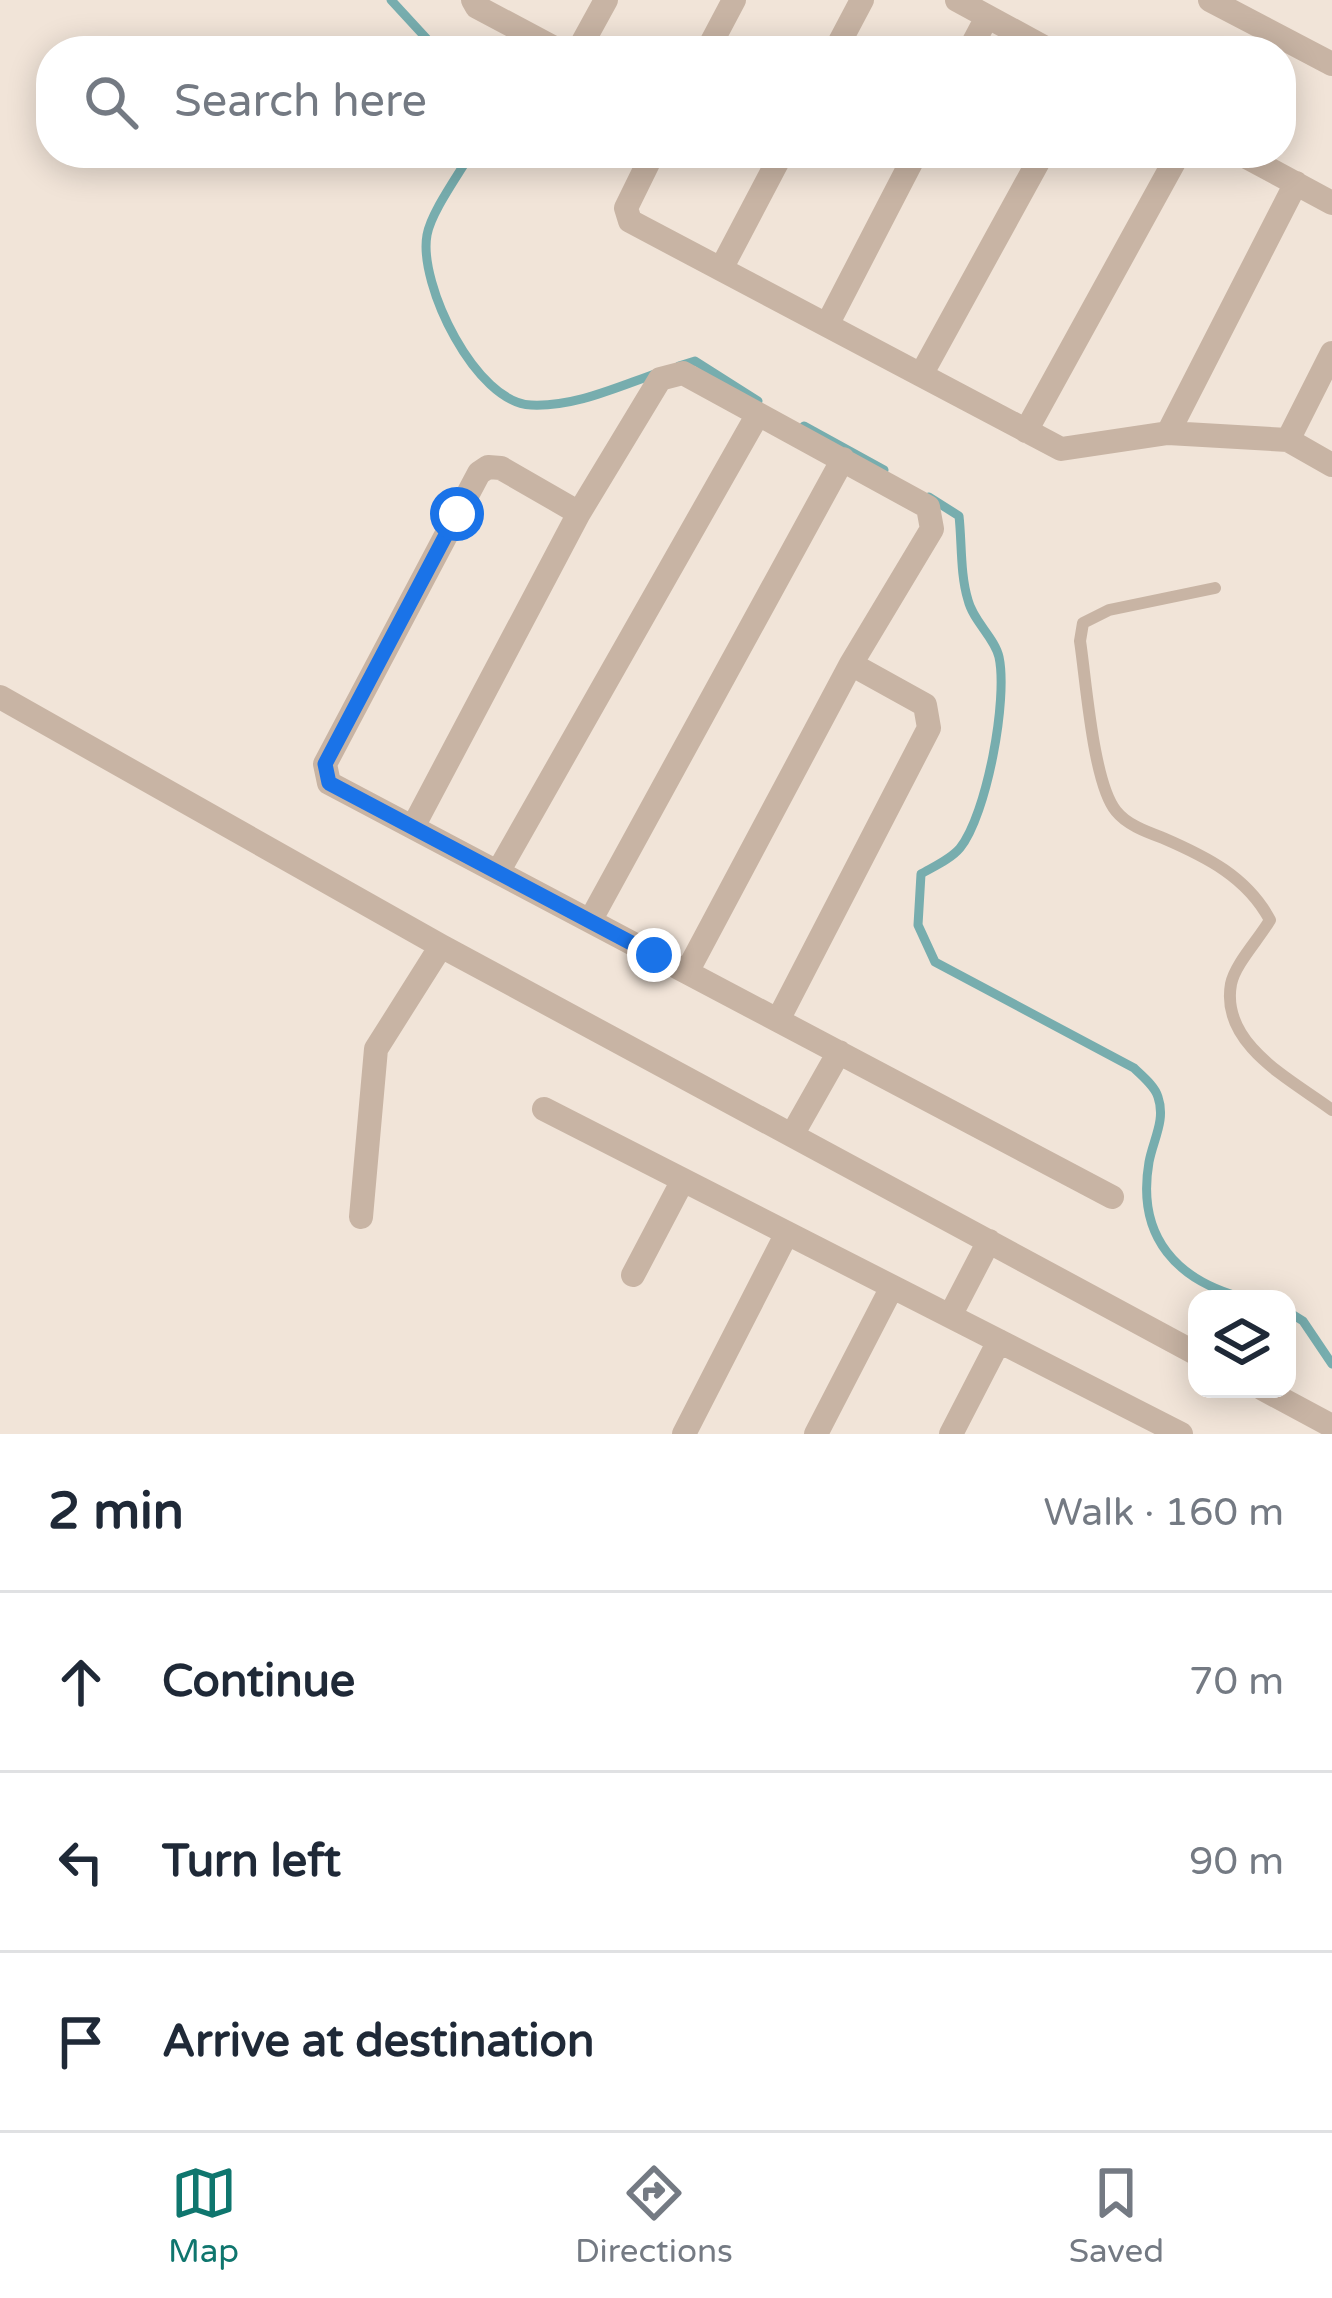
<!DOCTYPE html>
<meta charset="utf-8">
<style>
body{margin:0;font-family:"Varela Round",sans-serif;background:#f6f6f7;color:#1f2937}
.controls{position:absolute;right:36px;bottom:36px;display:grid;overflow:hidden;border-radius:24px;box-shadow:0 6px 30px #0003}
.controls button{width:108px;height:108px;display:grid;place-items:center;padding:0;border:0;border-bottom:3px solid #e0e1e3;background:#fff;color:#1f2937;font:60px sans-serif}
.stop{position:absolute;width:36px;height:36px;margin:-27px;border:9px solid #1a73e8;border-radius:50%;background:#fff}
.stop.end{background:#1a73e8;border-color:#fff;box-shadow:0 3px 12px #0008}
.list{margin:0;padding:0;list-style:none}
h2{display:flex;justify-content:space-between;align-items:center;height:156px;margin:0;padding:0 48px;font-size:51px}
h2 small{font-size:39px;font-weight:400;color:#747a83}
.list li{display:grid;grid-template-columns:78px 1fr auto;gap:36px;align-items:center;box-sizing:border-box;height:180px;padding:0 48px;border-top:3px solid #e0e1e3}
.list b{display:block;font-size:45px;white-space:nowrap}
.list em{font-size:39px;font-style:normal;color:#747a83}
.icon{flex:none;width:66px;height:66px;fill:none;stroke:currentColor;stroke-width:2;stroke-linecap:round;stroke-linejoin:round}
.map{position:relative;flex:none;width:1332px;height:1434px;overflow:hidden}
.search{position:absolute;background:#fff;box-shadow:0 6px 30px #0003;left:36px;right:36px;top:36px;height:132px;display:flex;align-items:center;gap:30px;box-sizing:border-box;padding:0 42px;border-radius:48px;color:#747a83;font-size:45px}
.sheet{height:696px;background:#fff}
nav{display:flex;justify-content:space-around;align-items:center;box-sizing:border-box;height:168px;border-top:3px solid #e0e1e3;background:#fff;font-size:33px;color:#747a83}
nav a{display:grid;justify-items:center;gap:6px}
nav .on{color:#0f766e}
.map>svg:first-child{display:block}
</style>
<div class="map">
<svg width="1332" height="1434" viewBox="0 0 1332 1434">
<rect width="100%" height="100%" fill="#f1e4d8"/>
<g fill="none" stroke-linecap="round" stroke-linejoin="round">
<!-- stream -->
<path stroke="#77adae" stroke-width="9" d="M391,0L438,51
M471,153C459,174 431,212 427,235C418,284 476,403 531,405C575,407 617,387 658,373
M679,366L695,361L758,401
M804,426L884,470
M929,497L959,516C962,542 960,574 968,600C973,621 995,638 999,657C1008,699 987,814 960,848C951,859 933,867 921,874L918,925L935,962L1134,1068C1142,1076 1155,1086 1158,1097C1166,1120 1153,1140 1149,1162C1136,1237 1177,1282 1248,1299
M1287,1311L1303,1321L1332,1364"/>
<!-- service -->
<path stroke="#c8b4a4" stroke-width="12" d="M1215,588L1109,610L1083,623L1080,641C1086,680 1093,783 1116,811C1127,825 1147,832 1163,838C1207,857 1247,877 1270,920C1259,939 1235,964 1231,984C1220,1045 1292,1080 1332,1110"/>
<!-- minor -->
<path stroke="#c8b4a4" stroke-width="24" d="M473,0L477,7L560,51
M957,0L1051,51
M1210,0L1332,64
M578,51L606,0
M707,51L734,0
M835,51L862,0
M969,51L987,17
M653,153L626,208L630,221L1061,449L1168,433L1288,440L1332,465
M1239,153L1332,203
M721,269L782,153
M827,325L916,153
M921,375L1043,153
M1026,431L1179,153
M1168,433L1296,183
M1288,440L1332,353
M579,513L501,468L488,467L479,473L325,764L329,783L1112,1197
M0,697L441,946L1197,1354
M413,827L579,513L660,379L683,373L758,414
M498,872L758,414L928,507L932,529L851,664
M590,921L843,459
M687,972L851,664L925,705L929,728L778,1020
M544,1109L1181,1434
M792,1135L839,1052
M361,1217L376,1049L441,946
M633,1275L683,1180
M950,1316L989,1241
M1263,1389L1332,1426
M684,1434L787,1233
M816,1434L892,1287
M951,1434L999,1341"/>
</g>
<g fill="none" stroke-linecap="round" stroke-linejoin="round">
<!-- route -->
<path stroke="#1a73e8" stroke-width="15" d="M457,514L325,764L329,783L654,955"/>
</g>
</svg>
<div class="controls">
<button><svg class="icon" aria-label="layers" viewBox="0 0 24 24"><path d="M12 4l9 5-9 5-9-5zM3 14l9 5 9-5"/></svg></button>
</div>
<div class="stop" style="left:457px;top:514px"></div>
<div class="stop end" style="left:654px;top:955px"></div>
<div class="search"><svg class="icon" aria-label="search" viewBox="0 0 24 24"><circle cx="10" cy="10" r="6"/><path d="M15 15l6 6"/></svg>Search here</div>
</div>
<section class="sheet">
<h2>2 min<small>Walk · 160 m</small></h2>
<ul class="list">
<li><svg class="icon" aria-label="ahead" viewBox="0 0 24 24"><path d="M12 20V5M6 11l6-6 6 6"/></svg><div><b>Continue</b></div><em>70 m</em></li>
<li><svg class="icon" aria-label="left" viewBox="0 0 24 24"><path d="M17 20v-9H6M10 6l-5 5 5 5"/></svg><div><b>Turn left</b></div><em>90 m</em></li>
<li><svg class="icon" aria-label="arrive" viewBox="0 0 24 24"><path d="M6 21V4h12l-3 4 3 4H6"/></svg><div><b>Arrive at destination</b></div></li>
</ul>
</section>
<nav>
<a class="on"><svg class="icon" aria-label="map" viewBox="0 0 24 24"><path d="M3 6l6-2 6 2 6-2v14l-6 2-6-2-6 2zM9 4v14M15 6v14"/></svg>Map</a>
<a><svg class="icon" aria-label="directions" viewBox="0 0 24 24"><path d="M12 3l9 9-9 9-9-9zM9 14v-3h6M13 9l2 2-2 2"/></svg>Directions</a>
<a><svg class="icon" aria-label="saved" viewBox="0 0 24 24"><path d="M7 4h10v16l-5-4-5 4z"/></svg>Saved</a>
</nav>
